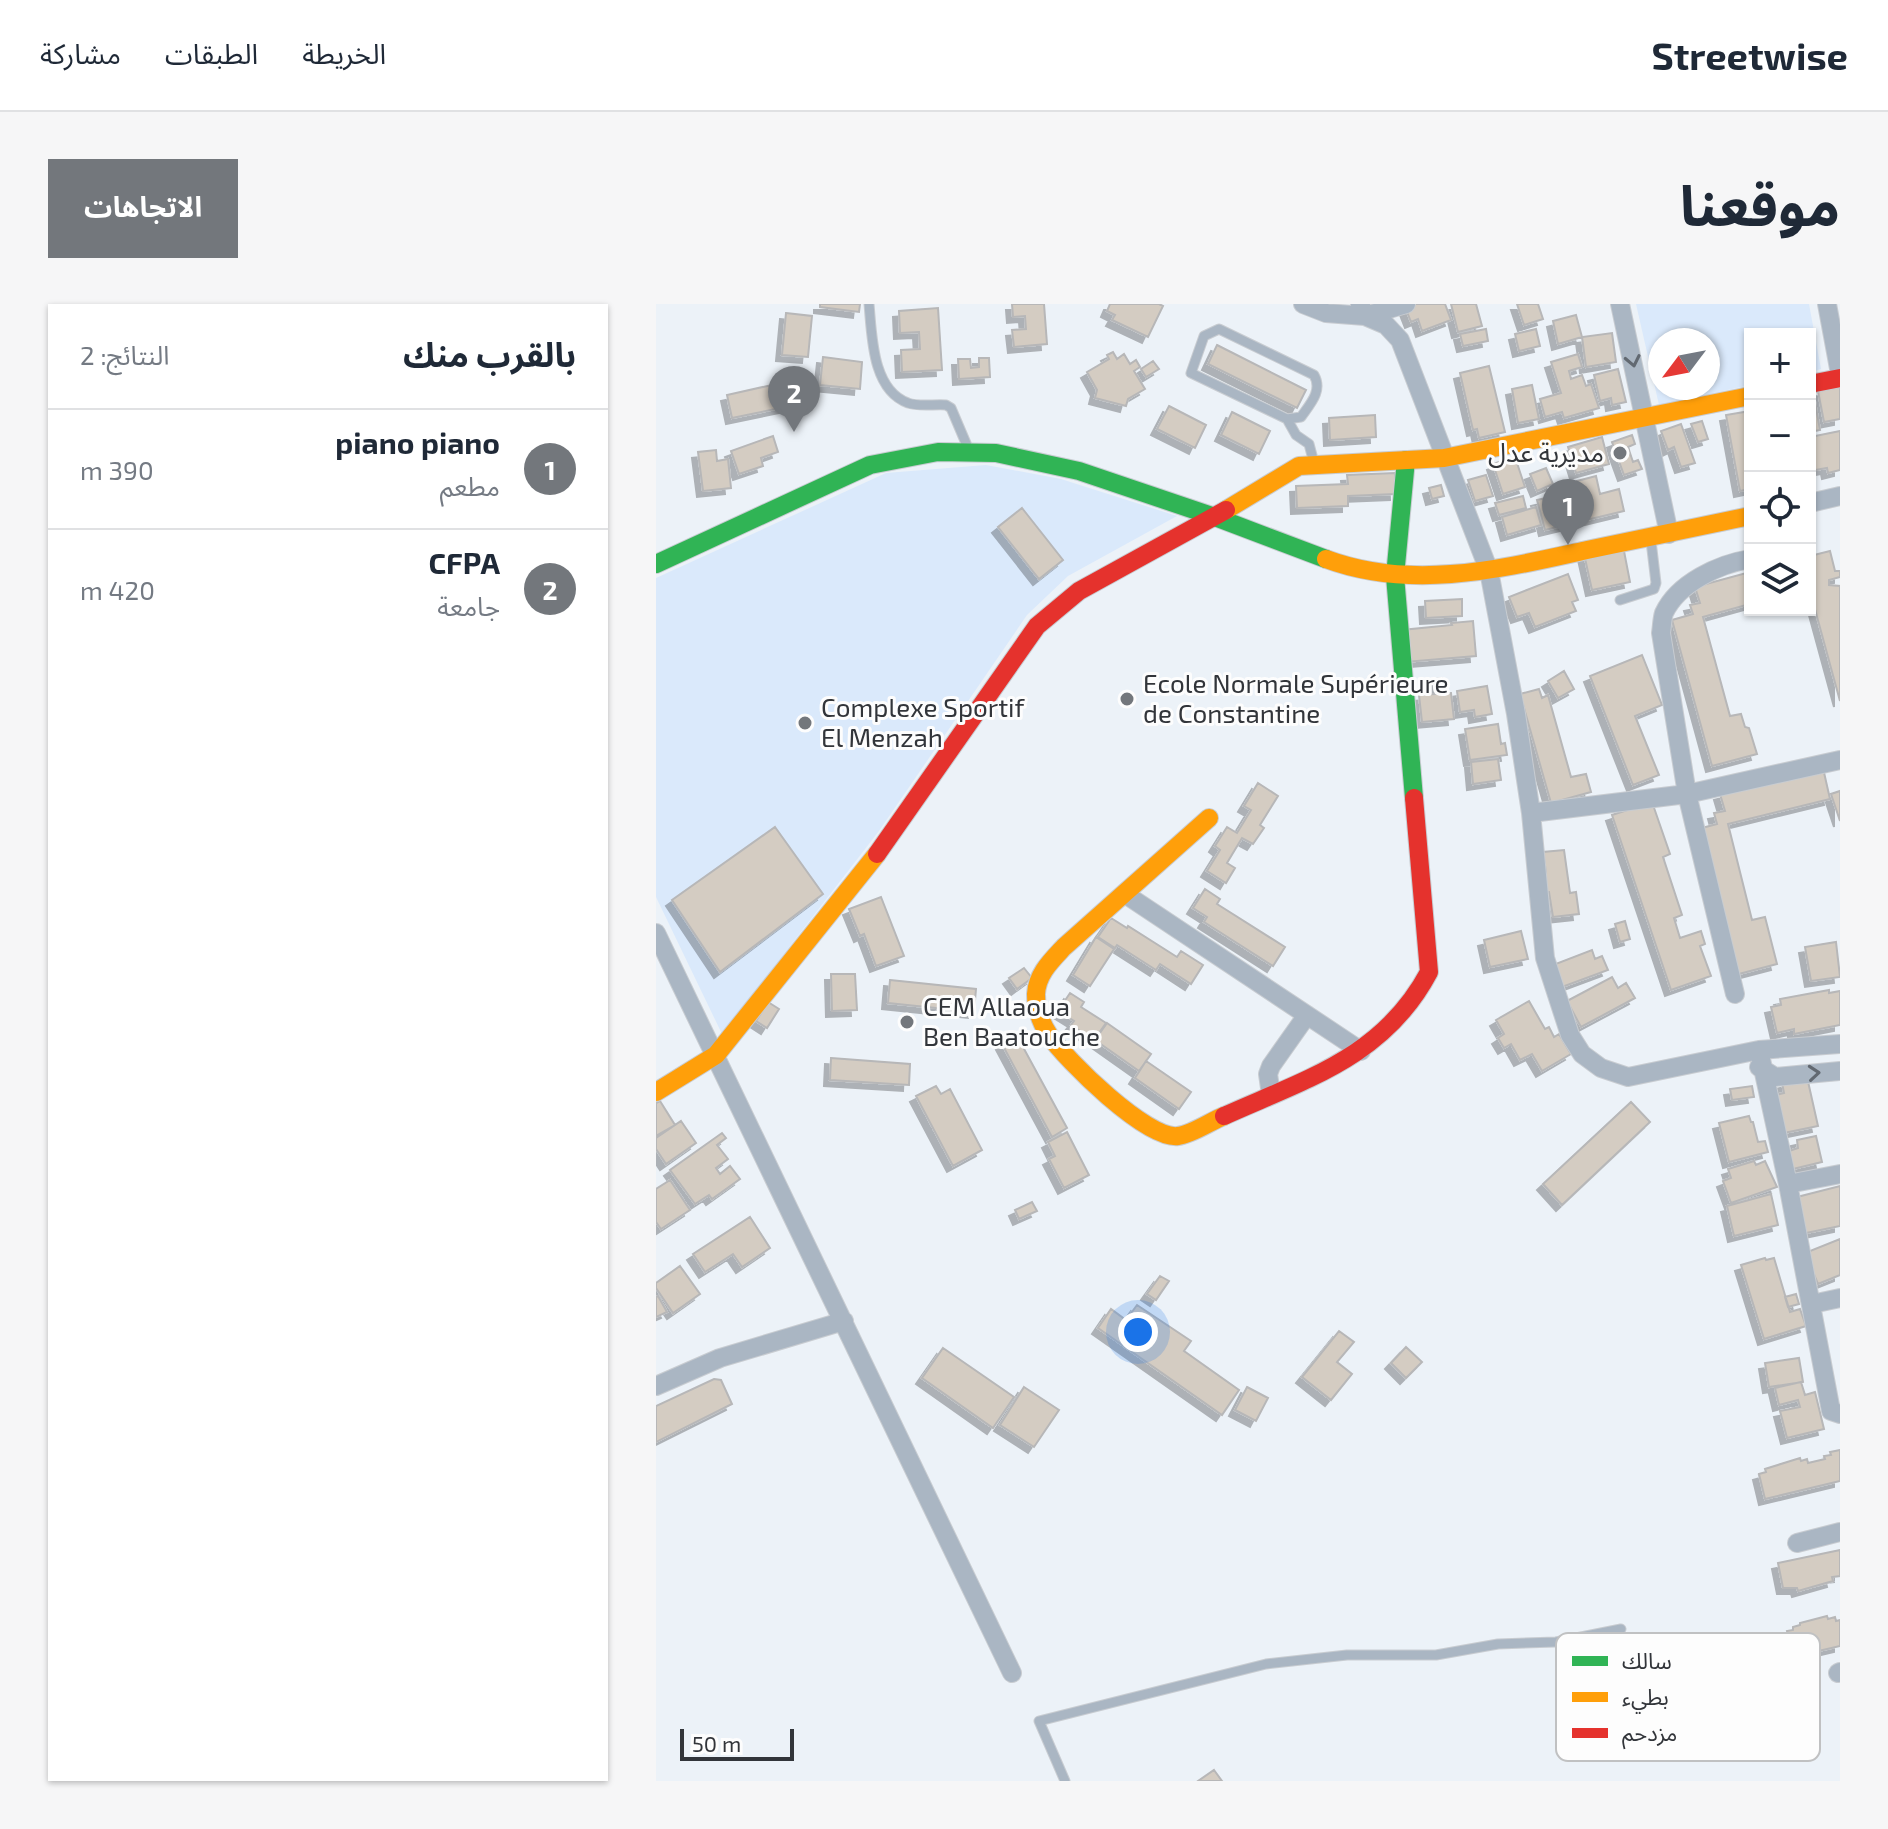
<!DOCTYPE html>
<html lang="ar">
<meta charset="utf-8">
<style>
body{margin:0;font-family:"Exo 2","Noto Sans Arabic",sans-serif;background:#f6f6f7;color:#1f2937;direction:rtl}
.controls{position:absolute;right:24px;top:24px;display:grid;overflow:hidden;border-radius:0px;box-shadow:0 2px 6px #0004}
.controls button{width:72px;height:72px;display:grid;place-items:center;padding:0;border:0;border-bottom:2px solid #e0e1e3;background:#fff;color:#1f2937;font:40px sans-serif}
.compass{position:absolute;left:992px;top:24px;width:72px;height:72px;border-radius:50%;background:#fff;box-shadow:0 2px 6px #0004;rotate:238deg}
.scale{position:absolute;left:24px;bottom:20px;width:114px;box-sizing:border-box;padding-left:8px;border:4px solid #32353a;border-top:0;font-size:22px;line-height:28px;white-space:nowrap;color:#32353a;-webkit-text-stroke:6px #fdfdfd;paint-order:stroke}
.you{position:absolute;left:482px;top:1028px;width:28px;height:28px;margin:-20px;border:6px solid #fff;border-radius:50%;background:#1a73e8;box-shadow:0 0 0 12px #1a73e833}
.badge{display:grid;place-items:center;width:52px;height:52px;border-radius:50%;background:#73777c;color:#fff;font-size:26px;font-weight:700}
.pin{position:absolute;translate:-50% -66px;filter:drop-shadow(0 2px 4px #0008)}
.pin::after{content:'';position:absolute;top:42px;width:28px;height:24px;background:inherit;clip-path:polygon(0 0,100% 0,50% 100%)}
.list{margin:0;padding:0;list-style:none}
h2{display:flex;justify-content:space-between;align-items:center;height:104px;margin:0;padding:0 32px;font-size:34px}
h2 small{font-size:26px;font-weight:400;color:#747a83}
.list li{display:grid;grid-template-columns:52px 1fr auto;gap:24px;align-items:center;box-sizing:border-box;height:120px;padding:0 32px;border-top:2px solid #e0e1e3}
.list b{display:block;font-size:30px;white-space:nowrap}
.list p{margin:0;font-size:26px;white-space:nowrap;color:#747a83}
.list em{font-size:26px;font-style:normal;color:#747a83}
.icon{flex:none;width:44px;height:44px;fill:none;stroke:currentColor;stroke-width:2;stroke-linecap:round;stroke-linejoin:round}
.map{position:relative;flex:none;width:1184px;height:1477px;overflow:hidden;direction:ltr;border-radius:0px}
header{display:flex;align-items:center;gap:48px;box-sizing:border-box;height:112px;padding:0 40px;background:#fff;border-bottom:2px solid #e0e1e3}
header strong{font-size:38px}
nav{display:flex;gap:44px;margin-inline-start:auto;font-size:28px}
.intro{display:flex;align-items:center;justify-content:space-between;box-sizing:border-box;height:192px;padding:0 48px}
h1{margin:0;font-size:56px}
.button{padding:20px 36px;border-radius:0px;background:#73777c;color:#fff;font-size:28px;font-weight:700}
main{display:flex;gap:48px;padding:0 48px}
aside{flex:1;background:#fff;border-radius:0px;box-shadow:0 2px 6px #0004}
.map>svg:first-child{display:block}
</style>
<header>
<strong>Streetwise</strong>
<nav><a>الخريطة</a><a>الطبقات</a><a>مشاركة</a></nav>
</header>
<div class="intro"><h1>موقعنا</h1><a class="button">الاتجاهات</a></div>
<main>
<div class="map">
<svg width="1184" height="1477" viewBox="0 0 1184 1477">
<defs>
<filter id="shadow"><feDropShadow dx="-6" dy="6" stdDeviation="0" flood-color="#0004"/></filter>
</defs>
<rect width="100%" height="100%" fill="#ecf2f8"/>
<!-- green -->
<path fill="#dae9fb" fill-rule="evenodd" d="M980,0H1153L1165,65L1154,68V30H1094V81L1003,101ZM1004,36H1052V84H1004Z
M330,161L405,175L521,212L412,272L371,311L223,527L66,730L0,593V274L230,169Z"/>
<!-- building -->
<path fill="#d4ccc2" stroke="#b7b7b8" stroke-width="2" filter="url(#shadow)" d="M164,0H204L203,8L164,3Z
M356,0H388L391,40L358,43L356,26L370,25L369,12L357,13Z
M454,0H503L507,2L492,33L456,16L459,11L451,7Z
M748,0H789L795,16L766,27L762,15L755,18Z
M795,0H820L826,22L802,28Z
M861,0H882L887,15L868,21Z
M282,4L286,66L246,68L245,46L264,45L263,28L244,29L243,7Z
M130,9L156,12L152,53L126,51Z
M920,11L926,33L902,40L897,17Z
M830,25L832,37L807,42L804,30Z
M880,25L884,42L863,47L859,30Z
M956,29L960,58L930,63L926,33Z
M561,41L650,86L641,104L552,60Z
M457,48L461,55L468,50L474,60L480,56L484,63L478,67L489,85L472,95L470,102L439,94L441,86L431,68L453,55L451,51Z
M922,50L926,63L913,67L915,75L926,71L930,82L935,80L943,104L908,114L906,108L889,113L884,95L905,89L895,58Z
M167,53L206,58L204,85L164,81Z
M323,54H333L334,73L303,75L302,55H314L315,64L323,63Z
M497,57L503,65L490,73L485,65Z
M833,62L849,128L823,134L821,125L817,126L804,69Z
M962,65L970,98L956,101L955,94L944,97L938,71Z
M129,78L134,102L76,114L71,91Z
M876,81L883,115L862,119L856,85Z
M1184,83V115L1168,118L1162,87Z
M1154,92H1158L1164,126L1154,128Z
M513,102L550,121L539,144L501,125Z
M1094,107V185L1084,187L1070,111Z
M576,108L614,127L603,150L565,131Z
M719,111L720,133L674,136L673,114Z
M1046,117L1052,135L1042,138L1035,120Z
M1025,120L1039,159L1025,163L1018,143L1012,146L1005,127Z
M1184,127V166L1172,169L1171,164L1154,167V133Z
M976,131L979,140L972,143L977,158L982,156L986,165L968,171L956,138Z
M117,132L122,148L105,154L107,162L83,170L75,147Z
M946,133L953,160L920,169L912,143Z
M60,146L61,157L72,155L75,184L47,187L42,148Z
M859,153L869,183L847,190L837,160Z
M890,164L897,180L881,187L874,170Z
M739,169L740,190L692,192V202L641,204L640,182L692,180L691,171Z
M830,171L837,192L819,197L812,176Z
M940,172L944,190L963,185L968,207L889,226L881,196L924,186L921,177Z
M785,181L788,192L776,195L773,184Z
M867,192L870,204L843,211L839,199Z
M880,203L885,221L851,231L846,213Z
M366,204L407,256L383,275L342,223Z
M967,242L974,278L936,286L928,250Z
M1174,247L1179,267H1184V273L1173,276V281L1184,282V397L1154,287V252Z
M1094,268V300L1047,313L1074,412L1085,410L1089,423L1093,424L1101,450L1056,462L1016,316L1037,310L1034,301L1044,299L1039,283Z
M912,270L922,296L916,298L920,307L879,323L873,309L861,313L853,293Z
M806,295V312L770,314L769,297Z
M817,317L820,352L749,358L746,326L796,321L795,319Z
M986,351L1006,401L979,412L1003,471L977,481L934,372Z
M908,367L918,385L902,394L892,377Z
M786,374L789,387L781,389L779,375Z
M831,382L836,410L819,413L818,406L804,408L801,387Z
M883,385L886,394L892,391L915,473L930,470L935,488L895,499L864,390Z
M795,389L798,415L766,418L763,391Z
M842,420L845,440L849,439L851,451L814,456L809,425Z
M842,455L845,476L817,480L815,458Z
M1167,464L1174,495L1072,520L1096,616L1109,613L1121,660L1079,671L1042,525L1061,520L1058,509L1069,507L1064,490Z
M602,479L622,492L604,521L608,524L597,540L586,534L571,559L579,564L570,579L551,567L564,546L559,542L571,523L581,529L595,506L588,502Z
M1184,487V517L1175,490Z
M996,498L1014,550L1007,553L1026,611L1018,614L1024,634L1045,627L1049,640L1044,642L1055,672L1015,686L956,511Z
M119,523L167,590L64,668L16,596Z
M908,546L914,589L920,588L923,610L897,613L893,588L885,589L882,570L890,569L887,548Z
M549,585L564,595L561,600L629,643L617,662L548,618L551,613L537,604Z
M225,593L248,652L220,662L208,630L204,632L193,605Z
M455,614L471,624L472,622L521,653L525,647L547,661L535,680L504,660L500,666L461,641L459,644L442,633Z
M969,617L974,635L964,638L959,620Z
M865,627L872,655L834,663L828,636Z
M440,633L458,645L434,682L417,671Z
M1180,638L1184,673L1155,677L1149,643Z
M936,646L939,655L946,652L952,666L906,683L897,661Z
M368,664L376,674L361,685L353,674Z
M175,670H199L201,706L176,707Z
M956,673L962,684L970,679L979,694L925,723L911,697Z
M234,676L320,685L318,708L232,699Z
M1173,686V689L1184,687V721L1138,730V725L1121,729L1115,703L1125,701L1124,695Z
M414,689L428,698L425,703L450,719L438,736L415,721L418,717L402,707Z
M873,697L889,725L893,723L898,733L903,730L915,750L886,767L876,750L864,756L855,740L848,744L842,734L848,730L840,716Z
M112,698L123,705L111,724L100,717Z
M451,719L495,750L483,767L439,736Z
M361,732L411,824L396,833L346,740Z
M175,754L254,760L253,781L174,776Z
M490,757L535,788L523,805L479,774Z
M1151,773L1162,822L1123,830L1115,792L1128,789L1126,779Z
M280,782L285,790L294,785L326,846L297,862L260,792Z
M1096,782L1098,793L1076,796L1074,785Z
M4,797L19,821L0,832V799Z
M975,798L994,818L906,901L887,880Z
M1093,812L1095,818H1097L1102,838L1109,837L1112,848L1073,858L1063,819Z
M25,817L40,839L10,860L0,845V834Z
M411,828L433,871L408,884L393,855L399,852L392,838Z
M66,829L70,834L61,841L72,855L60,864L64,870L74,862L84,875L56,895L53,891L39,900L14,866Z
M1160,832L1166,858L1137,865L1133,847L1142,844L1141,836Z
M1098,857L1100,861L1109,857L1121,883L1075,899L1067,877L1075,874L1072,865Z
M14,876L34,906L5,925L0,918V885Z
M1184,882V922L1150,929L1141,893Z
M1115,890L1122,921L1078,932L1071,902Z
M376,898L381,907L363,915L359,906Z
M94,913L114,944L86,963L77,950L49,968L37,950Z
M1184,935V971L1162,980L1149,949Z
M1109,954L1110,956L1118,954L1134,1008L1144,1005L1150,1022L1108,1035L1085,961Z
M24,962L44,990L17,1009L0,984V979Z
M504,972L513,977L500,996L491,990Z
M1140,990L1143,1000L1132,1003L1129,993Z
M2,992L11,1008L0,1013V993Z
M481,1001L535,1037L528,1047L583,1086L566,1111L442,1024L455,1005L470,1016Z
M683,1027L698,1038L681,1058L696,1070L675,1096L646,1073Z
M750,1043L766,1058L750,1074L735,1059Z
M287,1044L358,1093L337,1124L266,1074Z
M1143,1054L1147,1078L1113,1083L1109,1059Z
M58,1075L65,1076L76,1100L0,1138V1102Z
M1145,1078L1149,1091L1159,1088L1168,1125L1131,1134L1124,1107L1144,1103L1142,1096L1123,1101L1119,1084Z
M368,1083L403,1106L378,1143L344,1121Z
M591,1083L612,1094L600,1117L579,1106Z
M1184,1146V1177L1109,1195L1103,1170L1110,1168L1109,1165L1144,1154L1145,1157L1151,1155L1152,1159L1169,1155L1168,1152L1175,1151L1174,1148Z
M1184,1246V1272L1176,1273L1177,1277L1142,1287L1141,1284H1127L1122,1259Z
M1171,1312L1172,1315L1179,1313L1180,1317L1184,1316V1342L1137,1353L1131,1327L1137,1326V1323L1144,1321V1319Z
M558,1466L566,1477H542Z"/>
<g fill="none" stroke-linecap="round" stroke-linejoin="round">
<!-- lane casing -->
<g stroke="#c8ccd1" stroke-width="11">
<path id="lane" d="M213,0C216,32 216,86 252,99C262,103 279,100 290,101L295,104L312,144
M631,115L645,113C654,100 667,87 658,71L563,25L548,32L535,69L631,115L640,131L653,140L658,159
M964,296L998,285L1000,279L995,237
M409,1477L383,1417L610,1360L691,1351H780L842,1340L900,1338L965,1325"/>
</g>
<!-- street casing -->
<g stroke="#c8ccd1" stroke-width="20">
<path id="street" d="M647,0L670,9L709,12L704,0
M964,0L1013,230
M1171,0L1184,70
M709,12L730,21L744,36L833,267L860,410L875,509L889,654L914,731L926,750L945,764L972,773L1103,746L1184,740
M709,12L750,0
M1154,199L1184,192
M875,509L1031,490L1184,456
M469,590L705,747
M0,629L356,1369
M1079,690L1031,490L1005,329C1006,323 1006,315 1008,309C1022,279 1063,260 1094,255
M1103,746L1132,880L1175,1107L1184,1110
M1103,763L1119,773L1184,767
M615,791L612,770L615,762L651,711
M1132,880L1184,870
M1156,1000L1184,994
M0,1082L64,1054L188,1017
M1141,1239L1184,1228
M1182,1369L1184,1368"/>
</g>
<!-- fast casing -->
<g stroke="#c8ccd1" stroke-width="20">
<path id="fast" d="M750,156L739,272L758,494
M0,260L214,161L282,148L340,149L423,167L559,213L670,255"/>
</g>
<!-- slow casing -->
<g stroke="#c8ccd1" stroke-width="20">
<path id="slow" d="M570,206L643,162L788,154L1094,92
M670,255C756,287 845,265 931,246C985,235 1040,223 1094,212
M553,514L408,643C395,657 381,670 380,690C380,704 385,719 393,731C410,756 491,836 522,832C537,830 555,817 568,812
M0,788L60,751L221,550"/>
</g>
<!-- jam casing -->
<g stroke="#c8ccd1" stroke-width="20">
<path id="jam" d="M1154,80L1184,74
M221,550L381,322L423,287L570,206
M568,812C650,775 728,753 773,668L758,494"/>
</g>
<!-- lane -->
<use href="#lane" stroke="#aab6c3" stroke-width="9"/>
<!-- street -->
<use href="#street" stroke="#aab6c3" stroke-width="18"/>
<!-- fast -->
<use href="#fast" stroke="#30b455" stroke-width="18"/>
<!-- slow -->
<use href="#slow" stroke="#ff9f0a" stroke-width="18"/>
<!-- jam -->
<use href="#jam" stroke="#e5322d" stroke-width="18"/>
</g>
<!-- one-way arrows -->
<defs><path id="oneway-chevron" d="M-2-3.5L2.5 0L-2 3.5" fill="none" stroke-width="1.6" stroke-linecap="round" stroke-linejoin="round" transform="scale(2)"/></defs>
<g stroke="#626971">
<use href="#oneway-chevron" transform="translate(977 57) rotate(78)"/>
<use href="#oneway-chevron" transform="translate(1158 769) rotate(-5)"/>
</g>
<!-- markers -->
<g fill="#73777c" stroke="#fdfdfd" stroke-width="3">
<circle cx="964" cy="149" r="8"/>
<circle cx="471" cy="395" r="8"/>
<circle cx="149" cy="419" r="8"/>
<circle cx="251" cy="718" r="8"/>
</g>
<g text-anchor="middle" stroke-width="6" stroke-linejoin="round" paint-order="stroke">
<!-- poi labels -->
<g font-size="26" fill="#32353a" stroke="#fdfdfd" text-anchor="start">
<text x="948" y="158" text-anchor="end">مديرية عدل</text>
<text x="487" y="389">Ecole Normale Supérieure<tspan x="487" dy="30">de Constantine</tspan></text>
<text x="165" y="413">Complexe Sportif<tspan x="165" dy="30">El Menzah</tspan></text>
<text x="267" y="712">CEM Allaoua<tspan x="267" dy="30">Ben Baatouche</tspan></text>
</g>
</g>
<!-- legend -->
<rect x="900" y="1329" width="264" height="128" rx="12" fill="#fdfdfd" stroke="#c0c1c2" stroke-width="2"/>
<rect x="916" y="1352" width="36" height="10" fill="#30b455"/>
<rect x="916" y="1388" width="36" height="10" fill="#ff9f0a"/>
<rect x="916" y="1424" width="36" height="10" fill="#e5322d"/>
<g font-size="22" fill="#32353a">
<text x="966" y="1365">سالك</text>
<text x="966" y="1401">بطيء</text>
<text x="966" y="1437">مزدحم</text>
</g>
</svg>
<div class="controls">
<button>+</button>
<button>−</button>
<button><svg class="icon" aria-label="locate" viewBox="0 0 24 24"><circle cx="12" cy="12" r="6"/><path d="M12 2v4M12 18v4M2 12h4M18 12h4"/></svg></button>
<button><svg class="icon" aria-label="layers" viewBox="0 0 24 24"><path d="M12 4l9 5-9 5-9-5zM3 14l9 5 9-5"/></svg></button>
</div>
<svg class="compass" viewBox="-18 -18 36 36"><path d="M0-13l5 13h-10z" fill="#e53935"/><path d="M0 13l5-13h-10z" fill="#747a83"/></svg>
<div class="scale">50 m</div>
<div class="you"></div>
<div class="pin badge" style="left:912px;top:241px">1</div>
<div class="pin badge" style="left:138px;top:128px">2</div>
</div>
<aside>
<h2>بالقرب منك<small>النتائج: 2</small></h2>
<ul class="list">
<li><span class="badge">1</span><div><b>piano piano</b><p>مطعم</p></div><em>390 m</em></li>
<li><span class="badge">2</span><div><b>CFPA</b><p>جامعة</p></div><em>420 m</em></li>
</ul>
</aside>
</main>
